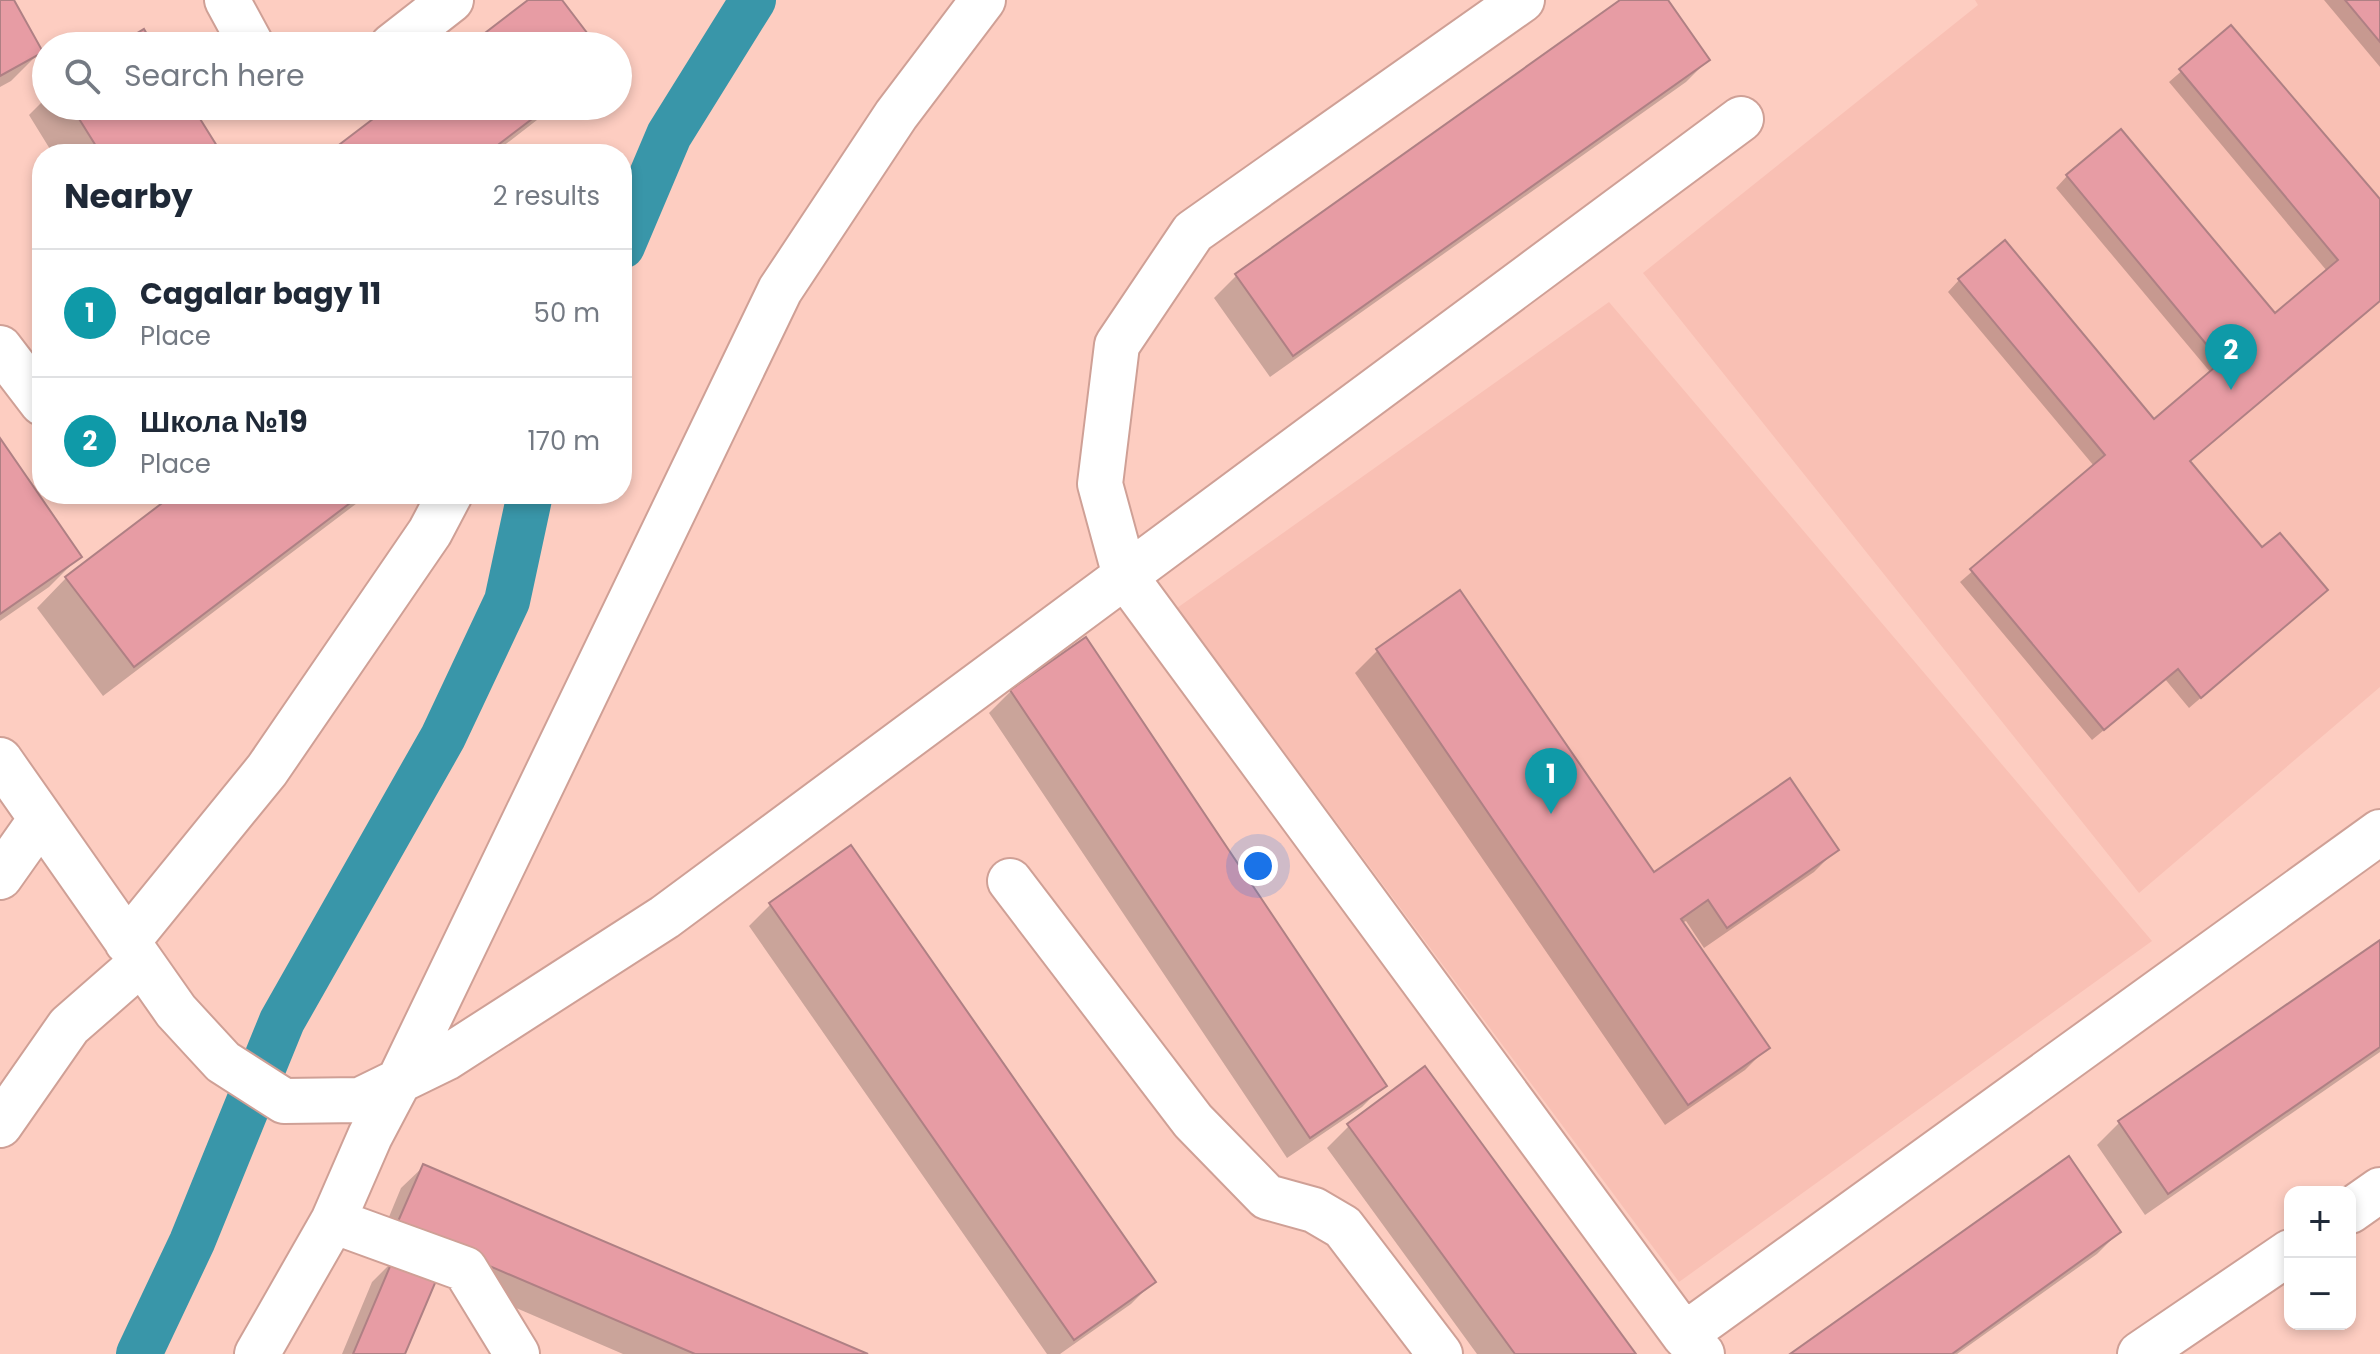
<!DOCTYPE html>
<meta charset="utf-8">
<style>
body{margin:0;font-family:Poppins,sans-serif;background:#f6f6f7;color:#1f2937}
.controls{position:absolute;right:24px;bottom:24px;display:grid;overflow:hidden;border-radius:16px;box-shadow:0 4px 12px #0003}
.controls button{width:72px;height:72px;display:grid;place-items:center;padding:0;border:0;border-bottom:2px solid #e0e1e3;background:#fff;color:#1f2937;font:40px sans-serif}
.you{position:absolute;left:1258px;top:866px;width:28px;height:28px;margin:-20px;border:6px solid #fff;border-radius:50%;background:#1a73e8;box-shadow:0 0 0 12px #1a73e833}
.badge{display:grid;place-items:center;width:52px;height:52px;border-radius:50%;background:#db2777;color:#fff;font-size:26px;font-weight:700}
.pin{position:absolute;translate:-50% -66px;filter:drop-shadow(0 2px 4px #0008)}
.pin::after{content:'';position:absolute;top:42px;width:28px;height:24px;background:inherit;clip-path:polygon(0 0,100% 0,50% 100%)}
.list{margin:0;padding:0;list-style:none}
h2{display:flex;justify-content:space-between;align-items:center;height:104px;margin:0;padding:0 32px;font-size:34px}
h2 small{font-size:26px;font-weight:400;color:#747a83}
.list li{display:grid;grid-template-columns:52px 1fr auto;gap:24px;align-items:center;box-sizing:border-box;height:128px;padding:0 32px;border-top:2px solid #e0e1e3}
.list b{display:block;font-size:30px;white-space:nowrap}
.list p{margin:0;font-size:26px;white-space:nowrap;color:#747a83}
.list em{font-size:26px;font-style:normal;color:#747a83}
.icon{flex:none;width:44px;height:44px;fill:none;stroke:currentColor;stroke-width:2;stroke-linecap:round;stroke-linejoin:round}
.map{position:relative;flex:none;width:2380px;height:1354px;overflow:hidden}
.search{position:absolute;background:#fff;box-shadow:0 4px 12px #0003;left:32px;top:32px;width:600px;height:88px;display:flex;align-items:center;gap:20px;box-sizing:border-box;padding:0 28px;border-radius:44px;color:#747a83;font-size:30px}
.panel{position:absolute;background:#fff;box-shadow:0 4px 12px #0003;left:32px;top:144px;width:600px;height:360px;border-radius:32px}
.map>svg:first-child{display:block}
</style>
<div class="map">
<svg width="2380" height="1354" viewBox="0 0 2380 1354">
<rect width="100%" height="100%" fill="#fdcdc1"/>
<!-- built -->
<path fill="#f9c0b4" d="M1975,0H2380V687L2139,893L1643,273L1978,5Z
M1609,302L2152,941L1679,1282L1177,608Z"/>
<!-- shadow -->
<path fill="#0003" d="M0,0H12L41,51L11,81L0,87Z
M1624,0H1666L1708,60L1686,82L1270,377L1214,298L1236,276Z
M2324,0H2380V67Z
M2231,28L2380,202V300L2188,462L2262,550L2326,590L2189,708L2165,679L2092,740L1960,582L2094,466L1948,292L1959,280L2153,421L2211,373L2056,188L2067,176L2274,316L2327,271L2169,82Z
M46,98V106H190L219,154H53L29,115Z
M393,106H555L493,154H330Z
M0,442L79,557L49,587L0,621Z
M177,494H369L103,696L37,608L66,578Z
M1460,593L1653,875L1836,850L1814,872L1704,948L1686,921L1682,923L1767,1048L1745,1070L1665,1125L1355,673L1377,651Z
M1011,691L1384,1085L1362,1107L1287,1158L989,713Z
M771,904L1153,1282L1131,1304L1060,1354H1047L749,926Z
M2380,942V1052L2145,1215L2097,1145L2119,1123Z
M1349,1126L1634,1354H1477L1327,1148Z
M424,1166L863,1354H623L437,1274L403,1354H342L372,1282L397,1257L376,1248L401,1188Z
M2119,1232L2097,1254L1957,1354H1794Z"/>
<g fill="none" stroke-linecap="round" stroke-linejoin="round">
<!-- canal -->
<path stroke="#3996a9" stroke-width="46" d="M622,246L669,135L753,0
M139,1354L192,1242L282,1021L443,737L507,601L530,494"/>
</g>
<!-- building -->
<path fill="#e79ca4" stroke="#af8084" stroke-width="2" d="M0,0H14L43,52L0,76Z
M528,0H562L597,46H468Z
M1620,0H1668L1710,60L1293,356L1235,274Z
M2345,0H2380V42Z
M2231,25L2380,199V301L2190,461L2262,547L2280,533L2328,590L2201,698L2178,669L2104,730L1970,569L2105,455L1958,279L2005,240L2154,419L2221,362L2066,175L2121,129L2275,313L2338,260L2179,69Z
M144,29L154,46H116Z
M71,106H192L222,154H101Z
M390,106H549L486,154H327Z
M0,438L82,557L0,614Z
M174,494H362L134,667L65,577Z
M1460,590L1654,872L1790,778L1839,850L1727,928L1708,900L1681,919L1770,1048L1688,1105L1376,649Z
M1086,637L1387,1086L1310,1138L1010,690Z
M851,845L1156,1282L1074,1340L769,903Z
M2380,940V1047L2168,1194L2118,1121Z
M1425,1066L1636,1354H1515L1347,1124Z
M2069,1156L2121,1232L1952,1354H1790Z
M423,1164L868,1354H695L396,1226Z
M394,1257L438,1276L405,1354H353Z"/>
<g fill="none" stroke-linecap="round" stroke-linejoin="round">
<!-- minor casing -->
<g stroke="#cfa096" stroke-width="48">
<path id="minor" d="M227,0L252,46
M1522,0L1193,232L1117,345L1100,484L1125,576L1741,119
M392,46L451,0
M0,348L42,403
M0,760L176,1011L223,1062L284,1101L360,1100L446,1058L665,917L1125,576L1684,1335L1702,1354
M0,877L41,819
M1010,881L1193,1121L1267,1197L1314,1210L1343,1227L1440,1354
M127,942L267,770L430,532L450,494
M0,1125L69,1026L141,963
M2350,1211L2380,1190
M333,1221L465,1269L517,1354
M1684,1335L2380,832
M257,1354L333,1221L370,1136L399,1081L780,290L896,115L983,0
M2140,1354L2290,1252"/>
</g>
<!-- minor -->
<use href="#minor" stroke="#fff" stroke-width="44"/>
</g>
</svg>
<div class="controls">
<button>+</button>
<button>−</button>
</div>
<div class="you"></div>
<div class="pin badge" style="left:1551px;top:814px;background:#0f9aa8">1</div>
<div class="pin badge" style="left:2231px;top:390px;background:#0f9aa8">2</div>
<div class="search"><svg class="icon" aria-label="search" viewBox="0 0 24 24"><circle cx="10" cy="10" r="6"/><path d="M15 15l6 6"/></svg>Search here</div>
<section class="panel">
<h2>Nearby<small>2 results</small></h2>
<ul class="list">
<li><span class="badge" style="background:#0f9aa8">1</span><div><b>Cagalar bagy 11</b><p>Place</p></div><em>50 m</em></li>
<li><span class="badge" style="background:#0f9aa8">2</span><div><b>Школа №19</b><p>Place</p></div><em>170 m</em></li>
</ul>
</section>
</div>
